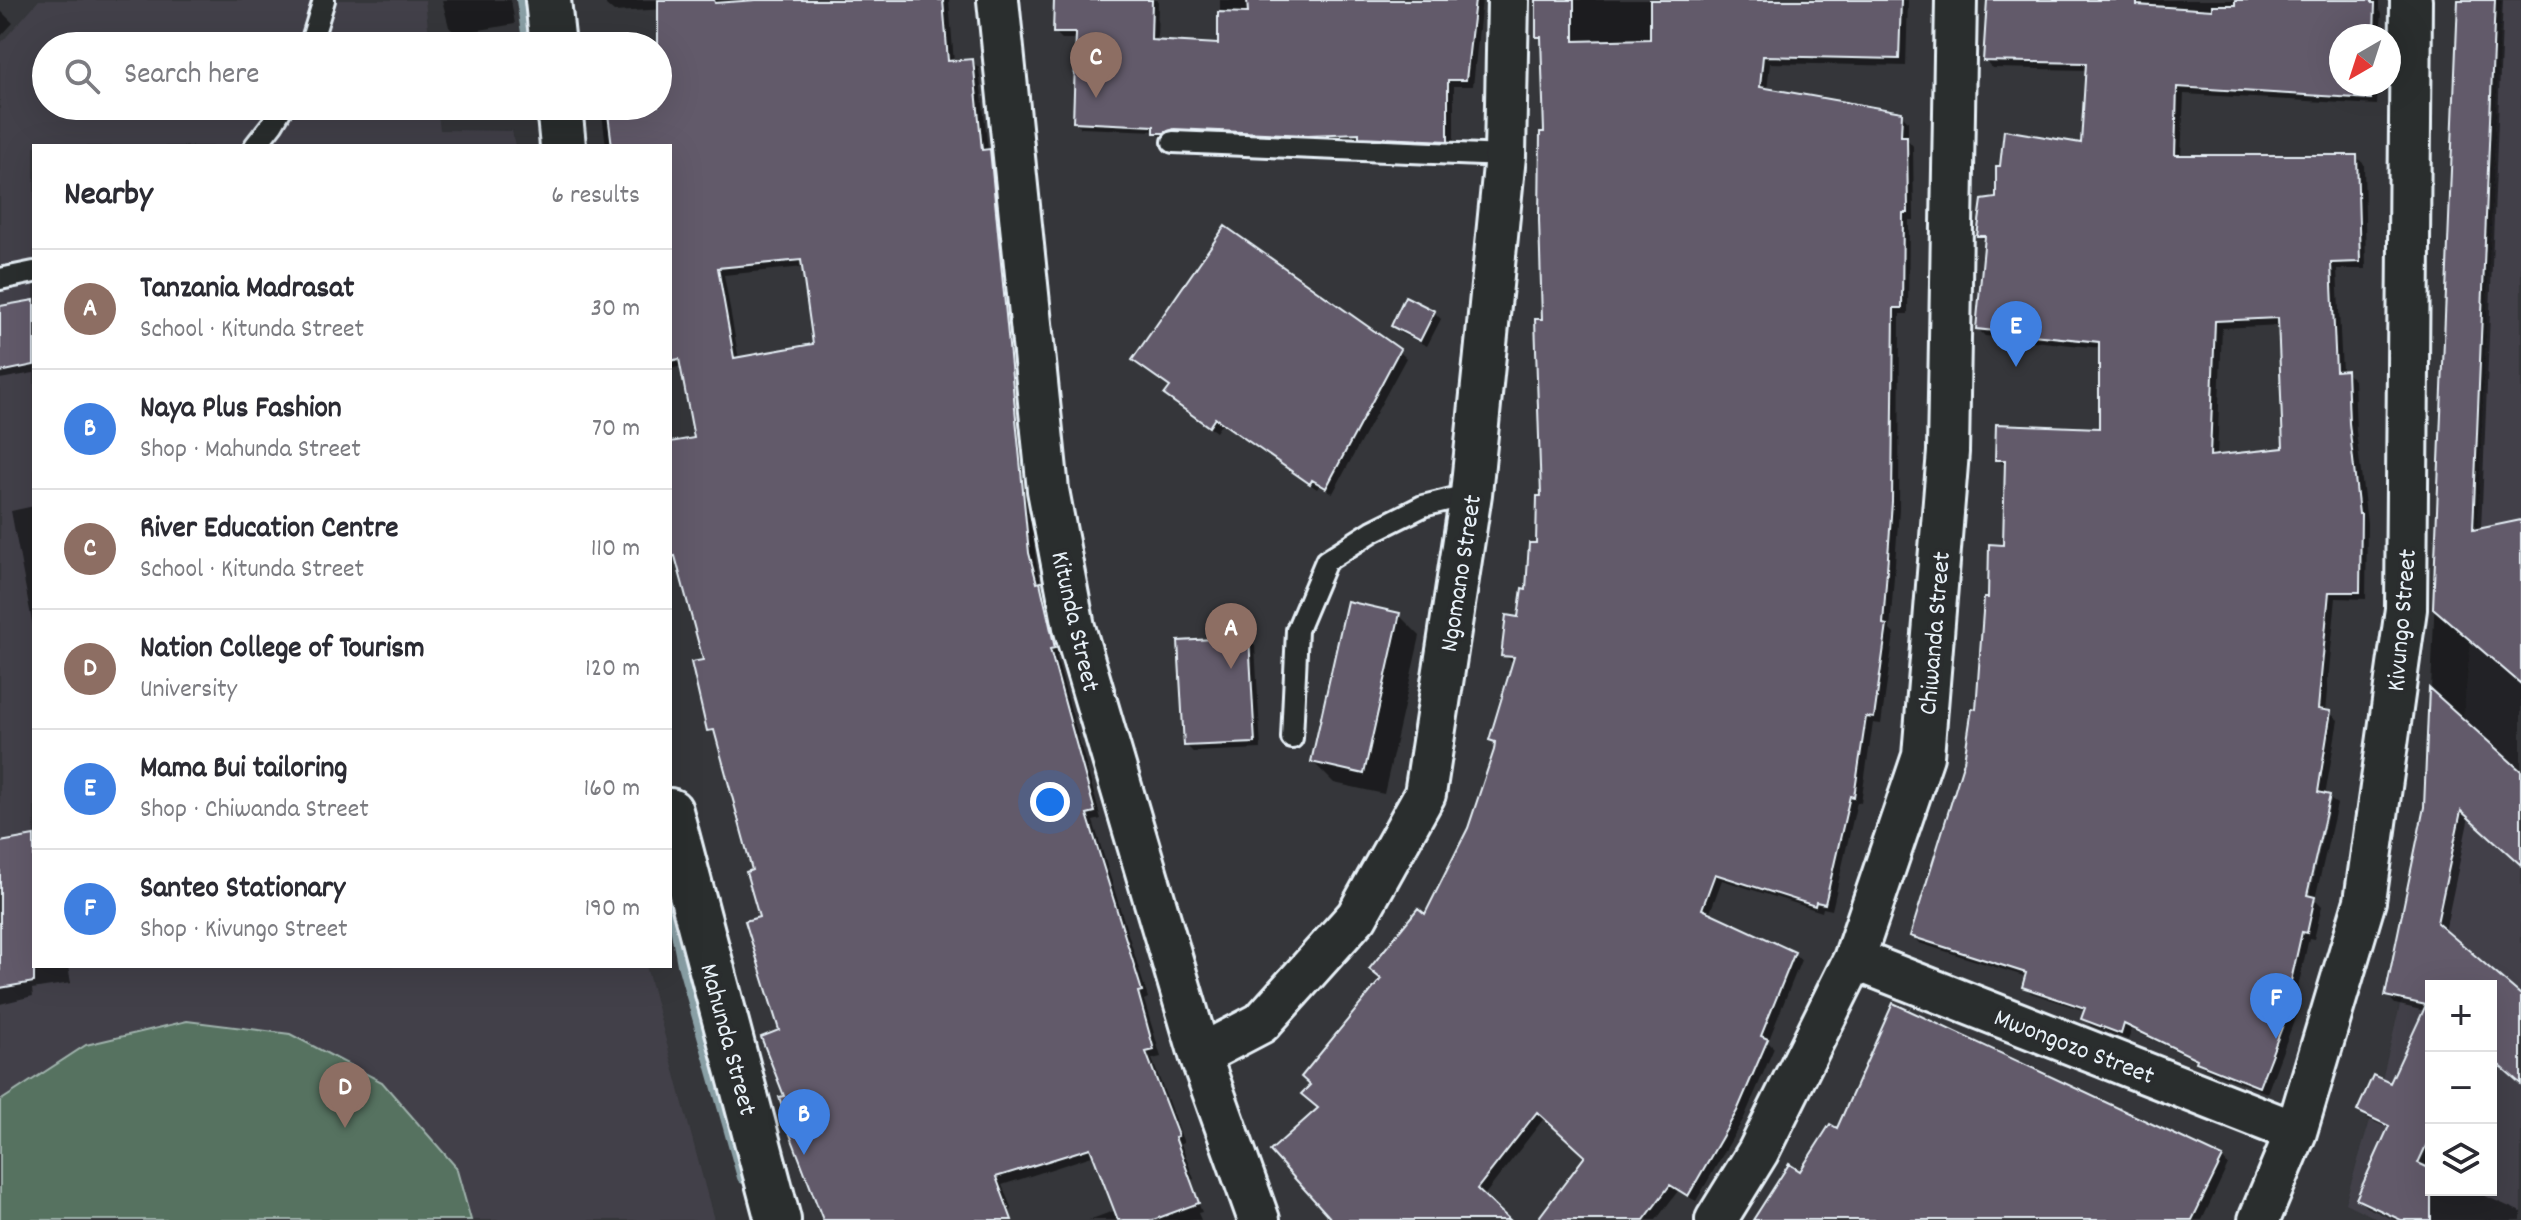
<!DOCTYPE html>
<meta charset="utf-8">
<style>
body{margin:0;font-family:Dekko,sans-serif;background:#f2f2f3;color:#2b2b33}
.controls{position:absolute;right:24px;bottom:24px;display:grid;overflow:hidden;border-radius:0px;box-shadow:0 8px 32px #0002}
.controls button{width:72px;height:72px;display:grid;place-items:center;padding:0;border:0;border-bottom:2px solid #e1e1e2;background:#fff;color:#2b2b33;font:40px sans-serif}
.compass{position:absolute;left:2329px;top:24px;width:72px;height:72px;border-radius:50%;background:#fff;box-shadow:0 8px 32px #0002;rotate:219deg}
.you{position:absolute;left:1050px;top:802px;width:28px;height:28px;margin:-20px;border:6px solid #fff;border-radius:50%;background:#1a73e8;box-shadow:0 0 0 12px #1a73e833}
.badge{display:grid;place-items:center;width:52px;height:52px;border-radius:50%;background:#0f766e;color:#fff;font-size:26px;font-weight:700}
.pin{position:absolute;translate:-50% -66px;filter:drop-shadow(0 2px 4px #0008)}
.pin::after{content:'';position:absolute;top:42px;width:28px;height:24px;background:inherit;clip-path:polygon(0 0,100% 0,50% 100%)}
.list{margin:0;padding:0;list-style:none}
h2{display:flex;justify-content:space-between;align-items:center;height:104px;margin:0;padding:0 32px;font-size:34px}
h2 small{font-size:26px;font-weight:400;color:#7c7c81}
.list li{display:grid;grid-template-columns:52px 1fr auto;gap:24px;align-items:center;box-sizing:border-box;height:120px;padding:0 32px;border-top:2px solid #e1e1e2}
.list b{display:block;font-size:30px;white-space:nowrap}
.list p{margin:0;font-size:26px;white-space:nowrap;color:#7c7c81}
.list em{font-size:26px;font-style:normal;color:#7c7c81}
.icon{flex:none;width:44px;height:44px;fill:none;stroke:currentColor;stroke-width:2;stroke-linecap:round;stroke-linejoin:round}
.map{position:relative;flex:none;width:2521px;height:1220px;overflow:hidden}
.search{position:absolute;background:#fff;box-shadow:0 8px 32px #0002;left:32px;top:32px;width:640px;height:88px;display:flex;align-items:center;gap:20px;box-sizing:border-box;padding:0 28px;border-radius:44px;color:#7c7c81;font-size:30px}
.panel{position:absolute;background:#fff;box-shadow:0 8px 32px #0002;left:32px;top:144px;width:640px;height:824px;border-radius:0px}
.map>svg:first-child{display:block}
</style>
<div class="map">
<svg width="2521" height="1220" viewBox="0 0 2521 1220">
<rect width="100%" height="100%" fill="#35363a"/>
<filter id="ink" filterUnits="userSpaceOnUse"><feTurbulence type="fractalNoise" baseFrequency=".0125" numOctaves="2"/><feDisplacementMap in="SourceGraphic" scale="16" xChannelSelector="R" yChannelSelector="G"/><feConvolveMatrix kernelMatrix="1 2 1 2 8 2 1 2 1" color-interpolation-filters="sRGB"/></filter>
<g filter="url(#ink)">
<!-- built -->
<path fill="#424149" fill-rule="evenodd" d="M39,0H425L430,46H46V106H437L440,130L512,131L515,146H34V966H646L714,1220H0V44Z
M2501,0H2521V1220H2380L2345,1203L2380,1088L2457,772L2473,622ZM2431,986H2491V1190H2431Z"/>
<!-- grass -->
<path fill="#567260" stroke="#9fb2ac" stroke-width="2" d="M187,1021L290,1034L382,1082L456,1167L471,1220H0V1101L86,1045Z"/>
<!-- shadow -->
<path fill="#0007" fill-rule="evenodd" d="M442,0H511L515,24L456,34L449,27Z
M606,0H826L614,12L606,5Z
M847,0H949L954,63L972,61L979,68L988,151L997,158L1036,562L1042,588L1047,592L1061,655L1056,656L1101,819L1093,821L1148,998L1144,1000L1161,1057L1152,1059L1184,1143L1181,1144L1194,1179L1189,1181L1202,1212L1198,1213L1201,1220H1089L1116,1210L1095,1155L1002,1185L1012,1210L985,1220H826L788,1116L781,1031L754,872L716,735L708,727L705,661L679,564L672,556L670,545V444L696,439L682,366L670,369V146H606L601,106H658V68ZM804,267L815,346L739,360L724,275Z
M1056,0H1158L1157,43L1220,46V0H1482L1473,86H1454V146L1368,143L1364,139H1163L1156,131L1081,128L1075,121L1078,39H1062L1055,32Z
M1538,0H1908L1906,66L1770,63L1767,91L1901,114L1908,121V140L1913,146L1914,220H1909L1908,314H1900L1899,510L1890,630L1894,634L1881,724L1873,723L1861,803L1857,802L1832,910L1823,908L1822,912L1722,880L1709,915L1793,953L1801,960L1768,1042L1774,1048L1744,1118L1696,1201L1678,1191L1656,1220H1540L1588,1156L1545,1117L1483,1197L1507,1220H1334L1320,1109L1383,979L1426,917L1470,829L1496,744L1492,740L1514,663L1503,655L1519,620L1538,545L1543,498L1546,134L1543,41L1538,36Z
M2000,0H2379V10L2382,13L2380,36H2341V84H2378L2377,105L2184,94L2181,157H2356L2364,164L2366,269H2337L2342,372H2346L2354,380L2356,431L2367,523L2366,599L2336,598L2325,712L2330,713L2338,720L2325,796L2337,804L2315,899L2322,906L2314,939L2309,938L2293,1010L2297,1013L2267,1093L2205,1069L2199,1062L2132,1030L2128,1040L2091,1026L2083,1018L2086,1011L2031,993L2024,986L2027,977L1919,943L1912,935L1966,761L1977,711L1990,600L2005,547L2007,467L1997,459L2101,430V348L1985,336L1978,329L1986,242L1979,235L1998,200L2083,145L2088,70L1992,68L1985,60ZM2281,325L2285,450L2217,457L2222,328ZM2327,799H2331L2307,905H2303Z
M2460,0H2503L2481,530L2521,521V863L2469,817L2445,932L2521,998V1082L2491,1056V986H2431V1159L2426,1169L2431,1171V1190H2472L2521,1212V1220H2395L2366,1207L2358,1199L2390,1129L2368,1119L2360,1111L2391,1085L2425,1011L2395,1004L2387,995L2426,808Z
M0,10L13,23L0,37Z
M34,302V373L0,379V308Z
M1434,312L1441,319L1427,346L1400,333L1394,326Z
M1399,351L1406,358L1333,493L1319,486L1317,489L1222,423L1216,432L1173,401Z
M34,506V632L11,511Z
M1399,615L1420,636L1384,794L1334,783L1313,762Z
M1248,639L1255,646L1261,749L1193,752L1186,745Z
M34,838V966H68L71,983L32,989L33,996L0,1004V844Z
M1838,1131L2222,1158L2228,1165L2202,1220H1757Z"/>
<g fill="none" stroke-linecap="round" stroke-linejoin="round">
<!-- stream -->
<path stroke="#899fa5" stroke-width="14" d="M523,0L530,46
M672,900L684,964L744,1177"/>
</g>
<!-- building -->
<path fill="#625a6b" stroke="#e8f1f8" stroke-width="2" fill-rule="evenodd" d="M658,0H714L715,3L756,0H943L948,61L973,59L982,150L990,149L1029,553L1037,583L1040,582L1055,648L1050,649L1095,812L1087,814L1142,991L1138,992L1154,1050L1146,1052L1178,1136L1175,1137L1199,1203L1153,1220H1118L1090,1148L996,1177L1012,1220H823L783,1116L785,1115L779,1097L784,1096L761,1037L779,1030L745,921L759,917L746,872L752,870L714,730L707,731L691,662L703,660L675,556L670,557V442L694,438L679,359L670,361V146H612L607,106H658ZM801,260L813,344L734,358L718,268Z
M1054,0H1152L1151,40L1218,44V12L1248,13L1247,0H1475L1466,80H1448V141L1359,137V133L1308,135L1174,129L1164,133H1154V126L1073,122L1076,33H1053Z
M1536,0H1574V41L1650,39V0H1901L1899,59L1763,56L1760,87L1902,112L1901,136H1907L1908,213H1903L1902,308H1894L1892,502L1883,624L1887,625L1874,718L1866,717L1854,797L1850,796L1825,904L1816,902L1815,906L1715,874L1702,909L1795,952L1761,1036L1768,1039L1737,1111L1688,1196L1670,1185L1644,1220H1537L1585,1156L1537,1112L1477,1189L1510,1220H1332L1270,1151L1318,1108L1301,1094L1310,1085L1301,1077L1381,979L1369,969L1418,908L1425,914L1468,828L1494,750L1495,742L1489,740L1514,657L1501,656L1506,615L1518,617L1522,588L1526,589L1529,543H1536L1537,496H1541L1535,319H1542L1539,220L1540,132H1544L1541,37H1536Z
M1987,0H2137V5L2212,10V5H2235V0H2372V3H2375L2374,36H2341V84H2373L2370,86L2371,99L2177,87L2175,155H2357L2360,262L2331,263L2336,371L2347,370L2349,423L2359,514H2361L2360,592H2329L2318,709L2331,711L2318,792L2330,795L2307,895L2315,897L2307,933L2302,932L2286,1003L2291,1004L2259,1087L2196,1062L2197,1059L2124,1024L2121,1034L2081,1019L2085,1008L2022,987L2026,973L1910,936L1964,761L1972,708L1976,709L1984,598H1988L1989,544L2003,545L2005,460H1995L1996,424L2099,428V342L1976,329L1985,236H1977L1982,200L1996,198V166H2000L2004,130L2081,143L2086,63L1983,61ZM2278,318L2283,448L2210,456L2215,321Z
M2458,0H2495L2473,530L2521,520V684L2433,608Z
M1225,226L1400,349L1326,488L1312,480L1310,484L1215,418L1209,427L1164,395L1170,387L1132,360Z
M1405,296L1435,311L1420,341L1391,326Z
M34,300V365L0,372V306Z
M1347,601L1400,613L1364,774L1311,762Z
M1249,637L1255,743L1184,746L1178,641Z
M2429,688L2521,771V865L2461,811L2437,923L2521,995V1084L2491,1058V986H2431V1135L2418,1163L2431,1169V1220H2401L2356,1199L2389,1126L2357,1111L2373,1075L2390,1083L2426,1005L2385,996L2424,807Z
M34,836V982L0,988V842Z
M1893,1003L2223,1157L2192,1220H1753L1789,1164L1800,1171L1830,1124L1837,1128Z"/>
<g fill="none" stroke-linecap="round" stroke-linejoin="round">
<!-- lane casing -->
<g stroke="#e8f1f8" stroke-width="26">
<path id="lane" d="M310,46L324,0
M1173,142L1505,156
M255,146L273,123L283,106
M0,279L34,272
M1292,738L1297,630L1326,561L1373,531L1423,506L1471,494"/>
</g>
<!-- street casing -->
<g stroke="#e8f1f8" stroke-width="46">
<path id="street" d="M998,0L1048,490L1074,627L1200,1055L1259,1220
M1854,959L2296,1132
M1200,1055L1261,1023L1357,916L1425,794L1471,494L1505,156L1508,0
M1716,1220L1758,1152L1854,959L1923,756L1948,452L1956,0
M2259,1220L2296,1132L2365,901L2406,609L2411,0"/>
</g>
<!-- secondary casing -->
<g stroke="#e8f1f8" stroke-width="50">
<path id="secondary" d="M548,0L553,46
M559,106L563,146
M670,811L778,1220"/>
</g>
<!-- lane -->
<use href="#lane" stroke="#2a2d2e" stroke-width="20"/>
<!-- street -->
<use href="#street" stroke="#2a2d2e" stroke-width="40"/>
<!-- secondary -->
<use href="#secondary" stroke="#2a2d2e" stroke-width="44"/>
</g>
</g>
<g text-anchor="middle" stroke-width="8" stroke-linejoin="round" paint-order="stroke">
<!-- street labels -->
<g font-size="26" fill="#e8f1f8" stroke="#2a2d2e">
<text transform="translate(1459 573) rotate(-81)" y="9">Ngomano Street</text>
<text transform="translate(2400 620) rotate(-85)" y="9">Kivungo Street</text>
<text transform="translate(1077 621) rotate(77)" y="9">Kitunda Street</text>
<text transform="translate(1933 633) rotate(-85)" y="9">Chiwanda Street</text>
<text transform="translate(730 1039) rotate(75)" y="9">Mahunda Street</text>
<text transform="translate(2075 1045) rotate(21)" y="9">Mwongozo Street</text>
</g>
</g>
</svg>
<div class="controls">
<button>+</button>
<button>−</button>
<button><svg class="icon" aria-label="layers" viewBox="0 0 24 24"><path d="M12 4l9 5-9 5-9-5zM3 14l9 5 9-5"/></svg></button>
</div>
<svg class="compass" viewBox="-18 -18 36 36"><path d="M0-13l5 13h-10z" fill="#e53935"/><path d="M0 13l5-13h-10z" fill="#7c7c81"/></svg>
<div class="you"></div>
<div class="pin badge" style="left:1231px;top:669px;background:#8d6e63">A</div>
<div class="pin badge" style="left:804px;top:1155px;background:#3f7fe0">B</div>
<div class="pin badge" style="left:1096px;top:98px;background:#8d6e63">C</div>
<div class="pin badge" style="left:345px;top:1128px;background:#8d6e63">D</div>
<div class="pin badge" style="left:2016px;top:367px;background:#3f7fe0">E</div>
<div class="pin badge" style="left:2276px;top:1039px;background:#3f7fe0">F</div>
<div class="search"><svg class="icon" aria-label="search" viewBox="0 0 24 24"><circle cx="10" cy="10" r="6"/><path d="M15 15l6 6"/></svg>Search here</div>
<section class="panel">
<h2>Nearby<small>6 results</small></h2>
<ul class="list">
<li><span class="badge" style="background:#8d6e63">A</span><div><b>Tanzania Madrasat</b><p>School · Kitunda Street</p></div><em>30 m</em></li>
<li><span class="badge" style="background:#3f7fe0">B</span><div><b>Naya Plus Fashion</b><p>Shop · Mahunda Street</p></div><em>70 m</em></li>
<li><span class="badge" style="background:#8d6e63">C</span><div><b>River Education Centre</b><p>School · Kitunda Street</p></div><em>110 m</em></li>
<li><span class="badge" style="background:#8d6e63">D</span><div><b>Nation College of Tourism</b><p>University</p></div><em>120 m</em></li>
<li><span class="badge" style="background:#3f7fe0">E</span><div><b>Mama Bui tailoring</b><p>Shop · Chiwanda Street</p></div><em>160 m</em></li>
<li><span class="badge" style="background:#3f7fe0">F</span><div><b>Santeo Stationary</b><p>Shop · Kivungo Street</p></div><em>190 m</em></li>
</ul>
</section>
</div>
